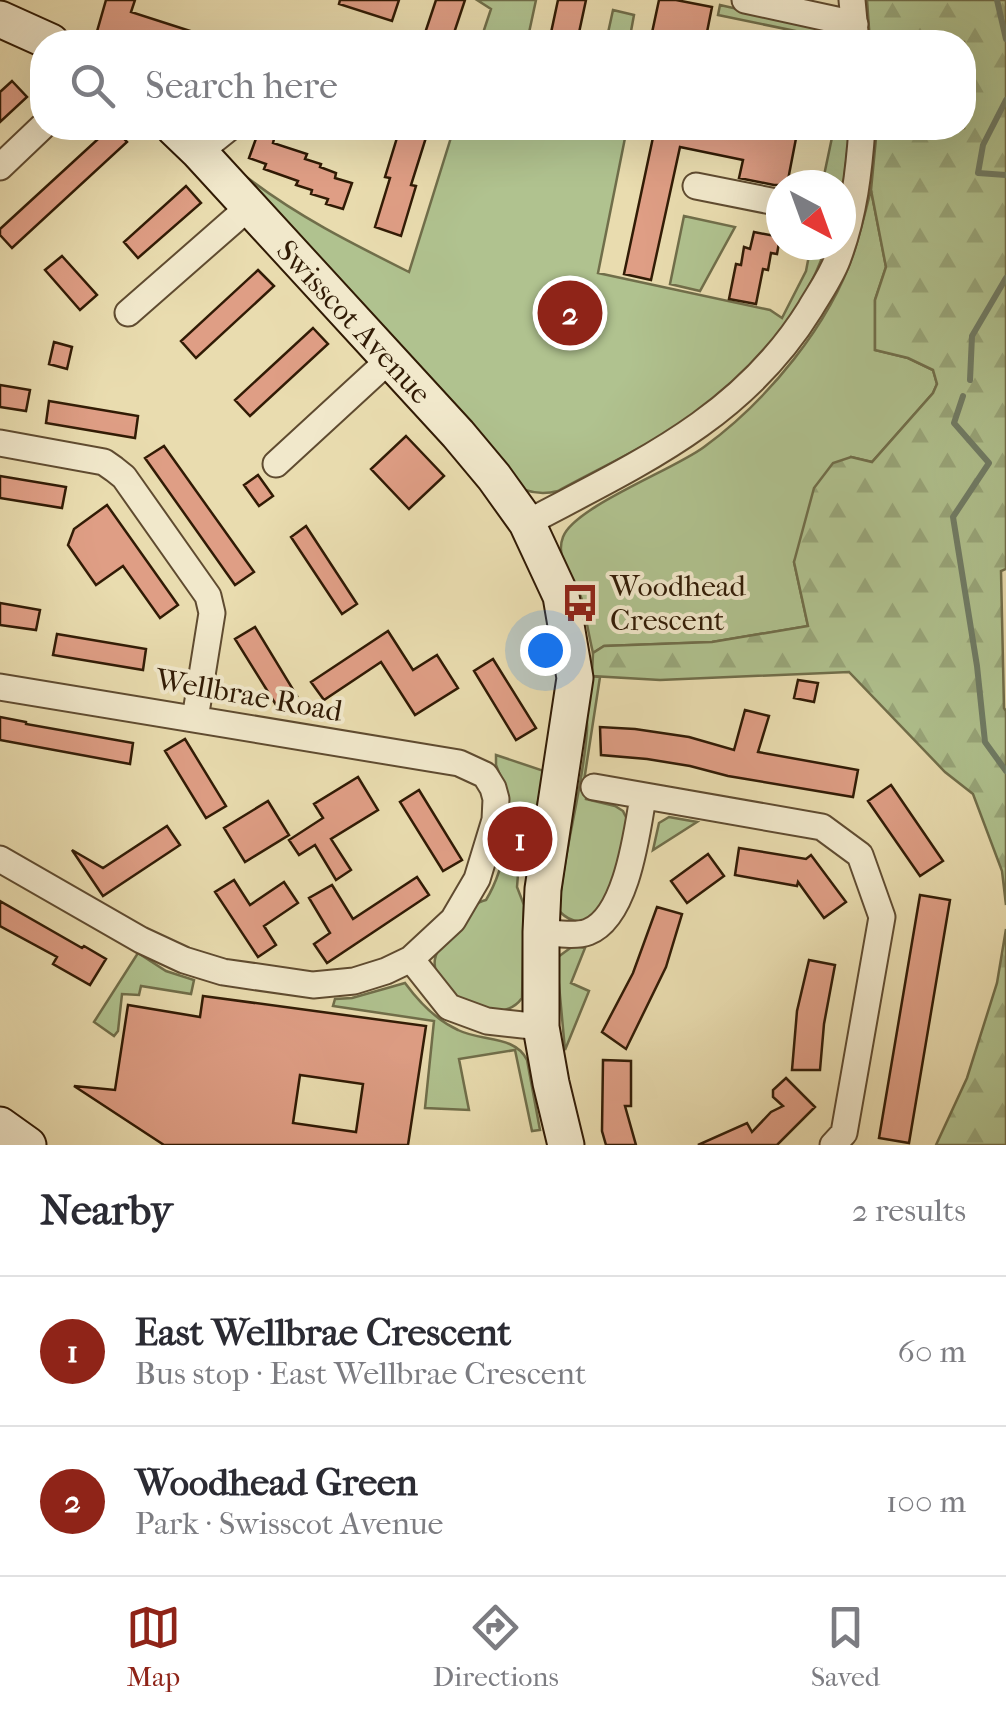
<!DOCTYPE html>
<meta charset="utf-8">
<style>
body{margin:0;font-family:"IM FELL French Canon",serif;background:#f7f7f7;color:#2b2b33}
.compass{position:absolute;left:766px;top:170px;width:90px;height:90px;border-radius:50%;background:#fff;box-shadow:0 10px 40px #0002;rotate:139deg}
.you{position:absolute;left:545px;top:650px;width:35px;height:35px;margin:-25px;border:8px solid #fff;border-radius:50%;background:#1a73e8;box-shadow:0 0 0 15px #1a73e833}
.badge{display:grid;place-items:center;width:65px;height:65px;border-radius:50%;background:#8f2418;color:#fff;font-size:32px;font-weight:700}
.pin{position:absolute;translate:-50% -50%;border:5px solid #fff;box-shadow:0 2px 10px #0006}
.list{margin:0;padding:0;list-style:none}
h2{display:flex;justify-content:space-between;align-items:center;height:130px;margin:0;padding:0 40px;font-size:42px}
h2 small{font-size:32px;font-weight:400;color:#7c7c81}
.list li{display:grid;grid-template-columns:65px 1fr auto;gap:30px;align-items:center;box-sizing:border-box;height:150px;padding:0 40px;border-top:2px solid #e1e1e2}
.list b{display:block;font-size:38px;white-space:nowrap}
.list p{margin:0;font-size:32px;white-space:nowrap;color:#7c7c81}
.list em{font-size:32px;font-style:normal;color:#7c7c81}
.icon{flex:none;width:55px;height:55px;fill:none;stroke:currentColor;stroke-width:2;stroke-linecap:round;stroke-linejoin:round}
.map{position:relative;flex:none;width:1006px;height:1145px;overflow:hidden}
.search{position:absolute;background:#fff;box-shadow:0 10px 40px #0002;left:30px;right:30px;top:30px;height:110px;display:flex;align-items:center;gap:25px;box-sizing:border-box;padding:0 35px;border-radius:40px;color:#7c7c81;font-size:38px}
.sheet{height:430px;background:#fff}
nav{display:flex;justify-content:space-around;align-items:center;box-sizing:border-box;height:140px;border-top:2px solid #e1e1e2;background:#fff;font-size:28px;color:#7c7c81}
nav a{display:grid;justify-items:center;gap:5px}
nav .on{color:#8f2418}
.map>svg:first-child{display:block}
</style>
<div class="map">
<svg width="1006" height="1145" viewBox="0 0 1006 1145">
<defs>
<pattern id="forest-firs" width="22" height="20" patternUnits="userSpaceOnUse" patternTransform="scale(2.5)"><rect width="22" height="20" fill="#b0c28f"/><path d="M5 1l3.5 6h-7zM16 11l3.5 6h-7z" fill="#98a67a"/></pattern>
</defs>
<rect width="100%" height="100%" fill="#e9dcaf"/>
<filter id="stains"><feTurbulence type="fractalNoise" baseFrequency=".002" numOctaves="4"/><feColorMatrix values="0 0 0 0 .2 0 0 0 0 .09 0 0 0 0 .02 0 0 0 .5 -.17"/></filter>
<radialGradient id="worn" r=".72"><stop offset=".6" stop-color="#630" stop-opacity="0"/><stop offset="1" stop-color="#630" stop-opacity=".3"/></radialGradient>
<!-- green -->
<path fill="#b0c28f" stroke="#706e4a" stroke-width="2.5" d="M477,0H536L527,42H480L491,9Z
M720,5L831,30L843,42H835L829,38L718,15Z
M613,10L634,15L629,42H606Z
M454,128H627L598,273L770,310L782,318L806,271L811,245H827C806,305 766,359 717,399C672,435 609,463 558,491C546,494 537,494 525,490L240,177L244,175C295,215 351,243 409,272Z
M834,128H850L844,180L841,185H822Z
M871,190L886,267L875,300V350L908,358L933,370L937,384L933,393L872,462L851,457L794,562L808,626L712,642L604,646L593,653C589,636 586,618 582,600C576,579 554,560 563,537C574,507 675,469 704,447C767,401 831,324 855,249C861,230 866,209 871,190Z
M684,216L735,227L700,291L670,284Z
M592,676L600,677L584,781L588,783L586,799L615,806L623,811C626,818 628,818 627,826C627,836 622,847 620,857C613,883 594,946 559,911C563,850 583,791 587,730C588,713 582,691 592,676Z
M496,755L544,771L537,807L525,821L519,862L517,887L524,905L522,998C498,1032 429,992 435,959C437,947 450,936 457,926C466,916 472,903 486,900C497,882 502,863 507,843L500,836L503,783L496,765Z
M669,817L697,822L653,850L659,823Z
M573,946L585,948L571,983L589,991L565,1050L557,963L558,957Z
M138,953L166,971L194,980L191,994L141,986L139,995L122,994L118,1031L114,1036L94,1022Z
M405,983C419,1002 436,1020 458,1030C482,1042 515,1035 527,1060L540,1130L532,1131L515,1050L459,1059L469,1110L425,1108L434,1021L333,1006L335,999L352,998Z"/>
<!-- forest -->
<path fill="url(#forest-firs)" stroke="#706e4a" stroke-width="2.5" d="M867,0H1006V569L1001,571L1004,708L1006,711V905L1002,871L973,794L945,772L849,672L660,680L592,676L593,653L604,646L712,642L808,626L794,562L814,488L833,463L851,457L872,462L933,393L937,384L933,370L908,358L875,350V300L886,267L871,190L877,128H964V42H870Z
M1006,929V1145H936L967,1078L997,983Z"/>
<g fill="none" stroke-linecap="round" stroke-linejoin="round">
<!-- stream -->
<path stroke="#6f7c66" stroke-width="6" d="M997,0L1006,39
M1006,100L983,145L978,173L1006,175
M970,380L972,336L1006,278
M963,396L954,423L989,463L953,517L977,666L985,742L1006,771"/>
</g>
<!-- building -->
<path fill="#df9e85" stroke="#311b05" stroke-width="2.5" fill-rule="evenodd" d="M106,0H135L131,12L215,39V42H119L96,35Z
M340,0H399L392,21L339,4Z
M436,0H465L451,42H422Z
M558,0H586L577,42H549Z
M659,0H676L712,7L705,42H650Z
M12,81L27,97L0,122V92Z
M110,128H114L127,142L12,248L0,235V229Z
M400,128H429L411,185L416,186L401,236L375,227L390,178L385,177Z
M655,128H798L787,185H774L739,178L743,160L680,147L651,280L624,274Z
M258,133L274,139L273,143L307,154L305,159L321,164L320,167L336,173L335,178L352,183L343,209L326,204L328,199L311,194L312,190L296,185L298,181L264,169L266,164L249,158Z
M186,186L201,203L138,258L124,242Z
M754,232L780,237L777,254L771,253L768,270L763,269L756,304L729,299L736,264L741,265L744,247L750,249Z
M62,256L97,295L80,310L45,270Z
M258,270L274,286L196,358L181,341Z
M313,328L328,344L250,416L235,400Z
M54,342L72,347L67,369L49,364Z
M0,385L30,390L26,411L0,407Z
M49,401L138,416L135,438L46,423Z
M406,436L444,476L409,509L371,469Z
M164,446L254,572L235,585L145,458Z
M258,475L273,496L259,506L244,485Z
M0,476L66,487L62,508L0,498Z
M107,505L178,605L160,618L123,566L96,585L68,545L74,529Z
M306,526L357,604L342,614L291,537Z
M0,603L40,610L36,630L0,625Z
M255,627L297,696L278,708L235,639Z
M388,631L413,670L437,655L458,688L415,715L381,662L324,700L311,682Z
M57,634L146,649L143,670L53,655Z
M493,659L536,728L516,740L474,671Z
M798,680L818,683L814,702L794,698Z
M745,710L769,716L758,752L858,770L853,797L728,776L690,766L647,759L601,755L600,727L635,729L689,737L734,750Z
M0,717L26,722V724L133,743L130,764L0,740Z
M185,739L226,806L206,818L165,751Z
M358,777L378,810L331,839L351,870L336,880L315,845L299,855L289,840L323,818L314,804Z
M891,785L943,861L920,876L868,801Z
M419,790L462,860L443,871L400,802Z
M268,801L289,835L245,862L224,828Z
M167,826L180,845L103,896L72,850L103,868Z
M739,848L806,859L811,855L846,902L824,918L798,882L797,886L735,875Z
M708,854L724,876L687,903L671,881Z
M417,877L429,895L327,963L314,944L330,933L309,898L332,885L353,919Z
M234,880L250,905L284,882L298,903L264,926L276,945L258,957L215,892Z
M920,895L950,900L909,1143L879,1138Z
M0,901L82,948L84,946L106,959L90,985L53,964L57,957L0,926Z
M657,907L682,914L666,967L626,1049L602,1032L633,973Z
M809,960L835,965L824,1024L820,1070H792L797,1011Z
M203,996L426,1026L408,1145H164L74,1086L115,1090L128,1005L200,1017ZM300,1075L363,1084L356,1132L293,1123Z
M603,1060L631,1061V1106H625L636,1145H606L602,1131Z
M786,1078L815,1107L777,1145H698L747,1123L752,1132L771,1112L783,1106L773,1097V1090Z"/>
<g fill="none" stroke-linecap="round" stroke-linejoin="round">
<!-- street casing -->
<g stroke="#5f4b30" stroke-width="29">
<path id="street" d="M745,0L855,24
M852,0L856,42
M199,152L229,128
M0,167L42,127
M696,186L781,203
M128,313L249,207
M0,443L104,462L114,469L124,477L208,596L212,613L195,719
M276,464L388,361
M527,523C636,465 742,419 810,309C820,292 833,274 839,255C854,214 859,171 862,128
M0,687L459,763L485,775L493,788L496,799L495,820L477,879L453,920L411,959L386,971L354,981L313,985L223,972L184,960L141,940L0,859
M594,787L822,827L860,855L882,917L844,1133L833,1145
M541,932C554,933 575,937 588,932C627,917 637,832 643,797
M411,959L449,1007L487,1021L541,1027"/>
</g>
<!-- secondary casing -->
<g stroke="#311b05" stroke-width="39">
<path id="secondary" d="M0,19L51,42
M174,128L199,152L458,434L494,477L527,523L561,596L575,678L543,889L541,932V1027L551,1083L566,1145
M0,1125L28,1145"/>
</g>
<!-- street -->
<use href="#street" stroke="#f1e8cb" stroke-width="25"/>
<!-- secondary -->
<use href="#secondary" stroke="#f1e8cb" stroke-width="35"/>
</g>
<!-- icons -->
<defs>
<g id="bus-bare" transform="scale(3)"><path d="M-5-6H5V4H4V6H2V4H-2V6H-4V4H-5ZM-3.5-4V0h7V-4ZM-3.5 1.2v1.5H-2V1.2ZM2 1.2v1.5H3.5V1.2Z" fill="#8f2418" stroke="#f1e8cb" stroke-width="2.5" paint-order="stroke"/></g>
</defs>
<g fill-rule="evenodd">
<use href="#bus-bare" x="580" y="603"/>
</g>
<g text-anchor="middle" stroke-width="8" stroke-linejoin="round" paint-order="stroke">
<!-- street labels -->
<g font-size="30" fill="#311b05" stroke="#f1e8cb">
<text transform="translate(354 322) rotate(47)" y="10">Swisscot Avenue</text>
<text transform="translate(249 695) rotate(10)" y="10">Wellbrae Road</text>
</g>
<!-- poi labels -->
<g font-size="30" fill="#311b05" stroke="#f1e8cb" text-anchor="start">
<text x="610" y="596">Woodhead<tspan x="610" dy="34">Crescent</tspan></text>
</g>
</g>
<rect width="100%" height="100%" filter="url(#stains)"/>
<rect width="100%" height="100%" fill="url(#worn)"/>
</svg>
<svg class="compass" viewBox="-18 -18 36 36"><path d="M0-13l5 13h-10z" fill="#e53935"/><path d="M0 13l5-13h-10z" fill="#7c7c81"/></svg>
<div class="you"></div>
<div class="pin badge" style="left:520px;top:839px">1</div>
<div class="pin badge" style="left:570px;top:313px">2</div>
<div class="search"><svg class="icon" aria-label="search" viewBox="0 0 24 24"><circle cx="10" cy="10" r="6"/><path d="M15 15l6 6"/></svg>Search here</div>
</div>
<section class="sheet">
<h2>Nearby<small>2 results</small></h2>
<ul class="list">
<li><span class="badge">1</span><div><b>East Wellbrae Crescent</b><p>Bus stop · East Wellbrae Crescent</p></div><em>60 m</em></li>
<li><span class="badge">2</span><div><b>Woodhead Green</b><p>Park · Swisscot Avenue</p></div><em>100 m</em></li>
</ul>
</section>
<nav>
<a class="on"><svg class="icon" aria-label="map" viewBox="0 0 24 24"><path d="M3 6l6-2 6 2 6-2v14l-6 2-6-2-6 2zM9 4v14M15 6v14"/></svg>Map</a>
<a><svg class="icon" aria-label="directions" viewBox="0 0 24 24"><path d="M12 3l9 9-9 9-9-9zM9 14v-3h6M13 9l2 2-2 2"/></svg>Directions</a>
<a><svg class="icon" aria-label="saved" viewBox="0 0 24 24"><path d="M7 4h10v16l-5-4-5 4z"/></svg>Saved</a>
</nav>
